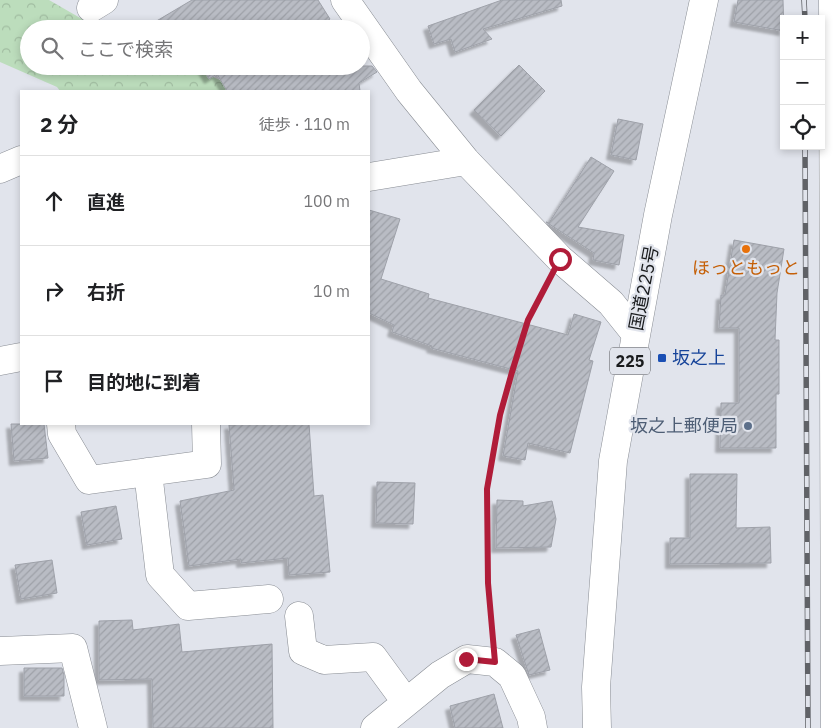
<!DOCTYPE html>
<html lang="ja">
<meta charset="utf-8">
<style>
body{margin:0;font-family:"IBM Plex Sans","Noto Sans JP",sans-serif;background:#f2f2f2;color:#202124}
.controls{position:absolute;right:15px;top:15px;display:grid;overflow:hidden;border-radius:0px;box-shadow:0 2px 8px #0003}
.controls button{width:45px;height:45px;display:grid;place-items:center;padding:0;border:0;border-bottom:1px solid #e0e0e0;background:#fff;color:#202124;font:25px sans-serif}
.stop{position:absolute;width:15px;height:15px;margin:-11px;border:4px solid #b01c39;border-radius:50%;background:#fff}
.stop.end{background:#b01c39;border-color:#fff;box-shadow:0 1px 5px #0008}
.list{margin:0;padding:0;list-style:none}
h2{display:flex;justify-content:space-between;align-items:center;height:65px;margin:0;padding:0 20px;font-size:21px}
h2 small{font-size:16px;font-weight:400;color:#757577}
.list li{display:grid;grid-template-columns:32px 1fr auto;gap:15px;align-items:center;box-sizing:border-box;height:90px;padding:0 20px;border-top:1px solid #e0e0e0}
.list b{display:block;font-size:19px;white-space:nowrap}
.list em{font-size:16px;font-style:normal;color:#757577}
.icon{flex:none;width:28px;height:28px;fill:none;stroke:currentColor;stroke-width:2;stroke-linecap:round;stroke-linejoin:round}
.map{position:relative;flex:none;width:840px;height:728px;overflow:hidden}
.search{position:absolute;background:#fff;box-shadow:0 2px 8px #0003;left:20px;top:20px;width:350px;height:55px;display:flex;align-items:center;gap:12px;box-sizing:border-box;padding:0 18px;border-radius:28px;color:#757577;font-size:19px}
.panel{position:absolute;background:#fff;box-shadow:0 2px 8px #0003;left:20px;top:90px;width:350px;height:335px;border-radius:0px}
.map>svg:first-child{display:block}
</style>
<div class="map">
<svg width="840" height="728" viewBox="0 0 840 728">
<defs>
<pattern id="forest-crowns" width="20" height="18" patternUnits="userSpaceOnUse" patternTransform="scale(1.25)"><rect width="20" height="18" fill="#bcddbc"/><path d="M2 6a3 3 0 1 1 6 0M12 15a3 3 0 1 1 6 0" fill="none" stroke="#a1bda1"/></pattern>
<pattern id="building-hatch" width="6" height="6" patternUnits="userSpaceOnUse" patternTransform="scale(1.25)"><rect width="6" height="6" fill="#b9bcc4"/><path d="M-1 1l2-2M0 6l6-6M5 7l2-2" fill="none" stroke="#9ea1a8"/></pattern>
<filter id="shadow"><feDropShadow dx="-4.5" dy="4.5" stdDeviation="1" flood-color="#0004"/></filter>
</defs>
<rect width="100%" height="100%" fill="#e1e4ec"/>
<!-- forest -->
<path fill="url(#forest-crowns)" d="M0,0H49L82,19L102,29H29V66H195L201,72L246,91H60L57,87L0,62Z"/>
<!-- building -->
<path fill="url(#building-hatch)" stroke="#9ea1a9" filter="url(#shadow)" d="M192,0H318L330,19L315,29H143Z
M502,0H561L562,6L483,29L492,39L455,52L451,39L434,44L428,26Z
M738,0H783L784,31L734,22Z
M519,65L545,91L501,136L474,110Z
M201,66H298L300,72L315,66H372L377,72L359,83L360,91H227L217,74L209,79Z
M618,119L643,124L636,160L611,155Z
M591,157L614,171L578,227L624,235L619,265L593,260L594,253L546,222L549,223Z
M369,210L400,219L381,279L429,294L428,298L568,335L574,314L601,322L589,360L593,361L570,453L528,443L525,460L503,456L518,371L431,348L432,346L392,332L394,325L369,313Z
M734,240L784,249L777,293L775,340H779V394H776V448H720L721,403H739V328H719L721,295H725Z
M11,424H44L48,458L14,461Z
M247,424H309L314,496L323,495L330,572L289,575L288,558L241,563V559L189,566L180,501L234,490L229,425Z
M690,474H737L736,528L770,527L771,563L670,564V538H690Z
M377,482L415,483L413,524L376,523Z
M497,500L523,501V506L552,501L556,519L551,547L496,548Z
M116,506L122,539L87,545L81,512Z
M52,560L57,593L21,599L15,565Z
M132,620L133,630L179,624L182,652L272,644L273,728H153L152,679L99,680V621Z
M539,629L550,670L529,675L516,635Z
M24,668H62L64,675V696H24Z
M494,694L503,728H455L450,706Z"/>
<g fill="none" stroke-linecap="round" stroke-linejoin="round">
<!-- street casing -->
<g stroke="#888c93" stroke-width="29">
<path id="street" d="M345,0L409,91L466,161L560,259L611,303L635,333
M833,0L835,728
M91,8L104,0
M0,169L21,160
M369,177L466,161
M0,361L21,357
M61,424L62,434L89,480L207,464L206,424
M148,472L160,575L188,606L269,599
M299,616L303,651L324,660L373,657L406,702
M0,651L73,648L93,728
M375,728L440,675L467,659L495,662L512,676L531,717L533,728"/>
</g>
<!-- highway casing -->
<g stroke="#888c93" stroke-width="29">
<path id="highway" d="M597,728L596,687L613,461L658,215L704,0"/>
</g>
<!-- path -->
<path stroke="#75777c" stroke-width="3" stroke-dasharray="4 2.5" stroke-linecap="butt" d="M492,634L488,583L487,489L500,415L511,372L529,320L546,285"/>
<!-- street -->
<use href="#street" stroke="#fff" stroke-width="28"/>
<!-- highway -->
<use href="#highway" stroke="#fff" stroke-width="28"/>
<!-- rail casing -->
<g stroke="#606267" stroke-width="5.5">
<path id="rail" d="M804,0L805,19
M805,146L808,728"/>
</g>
<!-- rail -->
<use href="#rail" stroke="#e1e4ec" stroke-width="4" stroke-dasharray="11" stroke-linecap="butt"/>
</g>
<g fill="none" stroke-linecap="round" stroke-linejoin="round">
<!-- route -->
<path stroke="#b01c39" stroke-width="6" d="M466,659L495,662L488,583L487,489L500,415L512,372L528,320L560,259"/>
</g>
<!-- markers -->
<circle fill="#e8710a" stroke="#e1e4ec" stroke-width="2" cx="746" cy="249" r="5"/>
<rect fill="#1a4fb4" stroke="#e1e4ec" stroke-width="2" x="657" y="353" width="10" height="10" rx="2.5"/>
<circle fill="#5c6f8a" stroke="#e1e4ec" stroke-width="2" cx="748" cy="426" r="5"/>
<g text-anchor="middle" stroke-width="4.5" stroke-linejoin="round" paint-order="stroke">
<!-- shield labels -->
<rect fill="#e1e4ec" stroke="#55575b" stroke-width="1" x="610" y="347.5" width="40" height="27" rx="4"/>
<g font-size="16" font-weight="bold" fill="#191b1d">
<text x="630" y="367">225</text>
</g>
<!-- food labels -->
<g font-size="18" fill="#c56008" stroke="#e1e4ec">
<text x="746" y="274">ほっともっと</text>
</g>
<!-- street labels -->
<g font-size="18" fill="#191b1d" stroke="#e1e4ec">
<text transform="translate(644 288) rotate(-79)" y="6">国道225号</text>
</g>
<!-- transit labels -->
<g font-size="18" fill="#164399" stroke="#e1e4ec" text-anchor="start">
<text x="672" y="364">坂之上</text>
</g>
<!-- service labels -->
<g font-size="18" fill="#4e5e75" stroke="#e1e4ec" text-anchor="end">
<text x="738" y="432">坂之上郵便局</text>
</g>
</g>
</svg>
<div class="controls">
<button>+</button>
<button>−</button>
<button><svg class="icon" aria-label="locate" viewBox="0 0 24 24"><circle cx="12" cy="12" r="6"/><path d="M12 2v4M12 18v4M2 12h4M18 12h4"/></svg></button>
</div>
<div class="stop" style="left:560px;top:259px"></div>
<div class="stop end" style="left:466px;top:659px"></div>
<div class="search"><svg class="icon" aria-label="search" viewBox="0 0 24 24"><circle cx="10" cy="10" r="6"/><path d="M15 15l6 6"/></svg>ここで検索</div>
<section class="panel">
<h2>2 分<small>徒歩 · 110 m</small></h2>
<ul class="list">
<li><svg class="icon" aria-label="ahead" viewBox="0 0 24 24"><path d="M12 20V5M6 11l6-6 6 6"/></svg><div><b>直進</b></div><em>100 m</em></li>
<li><svg class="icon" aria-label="right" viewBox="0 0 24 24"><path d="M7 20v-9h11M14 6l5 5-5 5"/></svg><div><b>右折</b></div><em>10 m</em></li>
<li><svg class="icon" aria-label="arrive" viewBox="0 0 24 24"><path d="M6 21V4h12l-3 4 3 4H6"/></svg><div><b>目的地に到着</b></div></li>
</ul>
</section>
</div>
